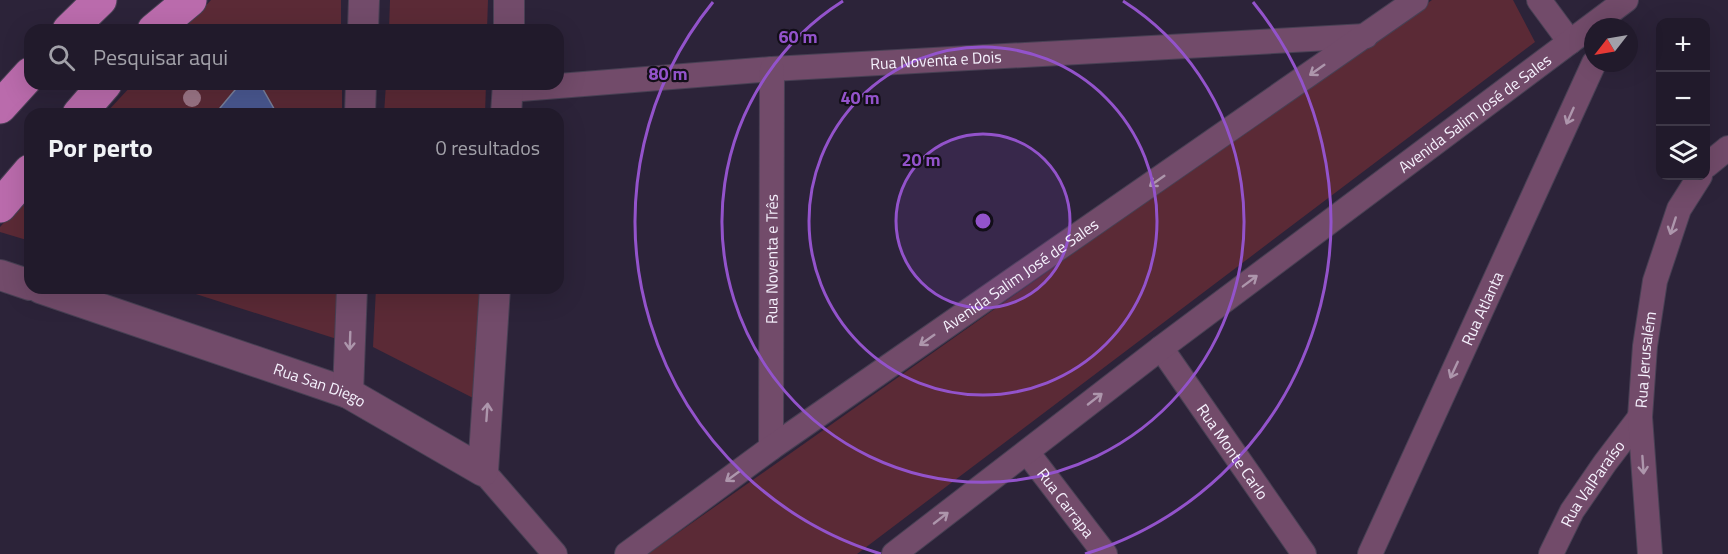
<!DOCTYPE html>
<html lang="pt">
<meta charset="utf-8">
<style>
body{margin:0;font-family:"Titillium Web",sans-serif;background:#292333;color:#f1f3f6}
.controls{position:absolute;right:18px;top:18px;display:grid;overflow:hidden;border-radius:12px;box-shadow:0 6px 24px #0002}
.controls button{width:54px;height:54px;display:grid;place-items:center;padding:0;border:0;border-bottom:2px solid #3e3847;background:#211a2b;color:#f1f3f6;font:30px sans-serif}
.compass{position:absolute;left:1584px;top:18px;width:54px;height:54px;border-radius:50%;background:#211a2b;box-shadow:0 6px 24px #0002;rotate:239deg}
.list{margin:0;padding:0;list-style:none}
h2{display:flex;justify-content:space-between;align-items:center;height:78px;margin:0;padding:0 24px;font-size:26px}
h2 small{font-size:20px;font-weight:400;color:#a2a1a9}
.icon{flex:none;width:33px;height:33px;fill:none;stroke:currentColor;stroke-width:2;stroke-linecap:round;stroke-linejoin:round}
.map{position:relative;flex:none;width:1728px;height:554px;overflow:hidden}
.search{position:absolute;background:#211a2b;box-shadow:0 6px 24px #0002;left:24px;top:24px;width:540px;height:66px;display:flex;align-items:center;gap:15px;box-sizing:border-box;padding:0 21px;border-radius:18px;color:#a2a1a9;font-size:22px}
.panel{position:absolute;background:#211a2b;box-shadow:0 6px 24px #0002;left:24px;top:108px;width:540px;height:186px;border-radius:18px}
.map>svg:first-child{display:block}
</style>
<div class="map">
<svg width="1728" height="554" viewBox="0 0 1728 554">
<rect width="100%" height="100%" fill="#2c2339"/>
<!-- green -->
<path fill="#5b2a36" d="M211,0H341V30H183Z
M390,0H488L487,30H389Z
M1432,0H1513L1535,42L857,554H648Z
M133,84H342V114H105Z
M386,84H486L485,114H384Z
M30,194V241L0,232V227Z
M177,288H343V341Z
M376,288H482L479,401L373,347Z"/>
<!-- building -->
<path fill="#4a5891" stroke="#79819c" stroke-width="1.5" d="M240,84H260L277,114H215Z"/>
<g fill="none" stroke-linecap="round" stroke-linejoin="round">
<!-- minor casing -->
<g stroke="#484054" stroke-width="26">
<g id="minor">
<path d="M1539,0L1570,42"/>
<path id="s1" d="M508,90L772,69L1366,36"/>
<path d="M1706,166L1728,148"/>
<path id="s2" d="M1161,348L1304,554"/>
<path id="s3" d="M771,448L772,69"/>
<path id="s4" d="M1027,452L1105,554"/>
<path d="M483,471L555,554"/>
<path id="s5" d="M627,554L771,448L1416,0"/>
<path id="s6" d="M894,554L1161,348L1626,0"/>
<path id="s7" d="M1370,554L1594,63"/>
<path id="s8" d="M1551,554L1572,511L1605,463L1640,417"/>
<path id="s9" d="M1650,554L1640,417L1645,346L1655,281L1679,209L1700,176"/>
</g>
</g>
<!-- tertiary casing -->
<g stroke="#484054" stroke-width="32">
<g id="tertiary">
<path d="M363,30L364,0"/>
<path d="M509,30V0"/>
<path d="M360,114L361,84"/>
<path d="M506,114L508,84"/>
<path d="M0,275L30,285"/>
<path id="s10" d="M40,288L348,393L483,471L495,288"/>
<path d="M348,393L352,288"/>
</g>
</g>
<!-- primary casing -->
<g stroke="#484054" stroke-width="35">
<path id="primary" d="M69,30L100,0
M154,30L190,0
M0,107L30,74
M79,114L105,84
M0,206L30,171"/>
</g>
<!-- minor -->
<use href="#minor" stroke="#724b6a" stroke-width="24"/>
<!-- tertiary -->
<use href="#tertiary" stroke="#724b6a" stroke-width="30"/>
<!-- primary -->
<use href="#primary" stroke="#ba6bac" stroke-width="33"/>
</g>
<!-- trees -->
<circle fill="#9c7687" cx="192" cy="98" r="9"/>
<!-- one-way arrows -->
<defs><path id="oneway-shaft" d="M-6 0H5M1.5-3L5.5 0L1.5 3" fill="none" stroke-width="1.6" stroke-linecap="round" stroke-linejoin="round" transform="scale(1.5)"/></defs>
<g stroke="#ad96ac">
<use href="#oneway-shaft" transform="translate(1317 70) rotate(145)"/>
<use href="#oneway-shaft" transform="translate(1570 116) rotate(114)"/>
<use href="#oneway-shaft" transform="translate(1157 181) rotate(145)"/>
<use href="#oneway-shaft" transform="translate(1673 226) rotate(108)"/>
<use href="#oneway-shaft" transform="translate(1250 281) rotate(-37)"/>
<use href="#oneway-shaft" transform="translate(927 340) rotate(145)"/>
<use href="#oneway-shaft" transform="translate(350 341) rotate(92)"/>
<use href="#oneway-shaft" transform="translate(1454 370) rotate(115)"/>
<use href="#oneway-shaft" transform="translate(1095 399) rotate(-38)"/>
<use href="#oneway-shaft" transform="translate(487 412) rotate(-86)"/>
<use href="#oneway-shaft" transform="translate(1643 465) rotate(86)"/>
<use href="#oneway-shaft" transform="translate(733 476) rotate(144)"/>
<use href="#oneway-shaft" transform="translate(941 518) rotate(-38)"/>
</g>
<!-- distance rings -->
<circle cx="983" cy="221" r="87" fill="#9353cb" fill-opacity=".12"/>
<g fill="none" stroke="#9353cb" stroke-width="3">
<circle cx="983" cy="221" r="87"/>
<circle cx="983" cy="221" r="174"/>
<path d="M1123 1A261 261 0 1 1 843 1"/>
<path d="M881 554A348 348 0 0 1 713 2M1253 2A348 348 0 0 1 1085 554"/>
</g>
<g text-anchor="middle" stroke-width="4.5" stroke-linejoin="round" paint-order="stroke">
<!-- street labels -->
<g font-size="16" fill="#f5f1fd" stroke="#120e18">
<text dy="6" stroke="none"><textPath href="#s1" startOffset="429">Rua Noventa e Dois</textPath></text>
<text dy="6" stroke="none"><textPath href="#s6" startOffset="729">Avenida Salim José de Sales</textPath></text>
<text dy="6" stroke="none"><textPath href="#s3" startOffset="189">Rua Noventa e Três</textPath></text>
<text dy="6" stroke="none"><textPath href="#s5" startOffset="482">Avenida Salim José de Sales</textPath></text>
<text dy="6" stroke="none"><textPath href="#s7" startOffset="270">Rua Atlanta</textPath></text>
<text dy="6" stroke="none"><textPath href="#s9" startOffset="195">Rua Jerusalém</textPath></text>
<text dy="6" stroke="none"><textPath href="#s10" startOffset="296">Rua San Diego</textPath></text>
<text dy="6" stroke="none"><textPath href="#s2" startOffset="126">Rua Monte Carlo</textPath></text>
<text dy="6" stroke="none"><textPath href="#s8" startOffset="82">Rua ValParaíso</textPath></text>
<text dy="6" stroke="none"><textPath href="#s4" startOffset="64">Rua Carrapa</textPath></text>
</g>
</g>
<circle cx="983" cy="221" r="9" fill="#9353cb" stroke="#120e18" stroke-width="3"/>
<g font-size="18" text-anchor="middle" font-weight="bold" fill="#9353cb" stroke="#120e18" stroke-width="4.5" stroke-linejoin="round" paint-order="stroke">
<text x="798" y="43">60 m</text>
<text x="668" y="80">80 m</text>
<text x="860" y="104">40 m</text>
<text x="921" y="166">20 m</text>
</g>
</svg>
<div class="controls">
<button>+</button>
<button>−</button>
<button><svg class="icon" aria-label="layers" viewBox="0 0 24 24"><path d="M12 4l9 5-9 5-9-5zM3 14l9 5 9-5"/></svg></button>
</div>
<svg class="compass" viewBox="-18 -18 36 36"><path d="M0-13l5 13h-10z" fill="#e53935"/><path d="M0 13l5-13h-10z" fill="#a2a1a9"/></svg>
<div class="search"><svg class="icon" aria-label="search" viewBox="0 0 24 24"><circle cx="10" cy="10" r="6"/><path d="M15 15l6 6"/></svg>Pesquisar aqui</div>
<section class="panel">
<h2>Por perto<small>0 resultados</small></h2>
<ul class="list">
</ul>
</section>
</div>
